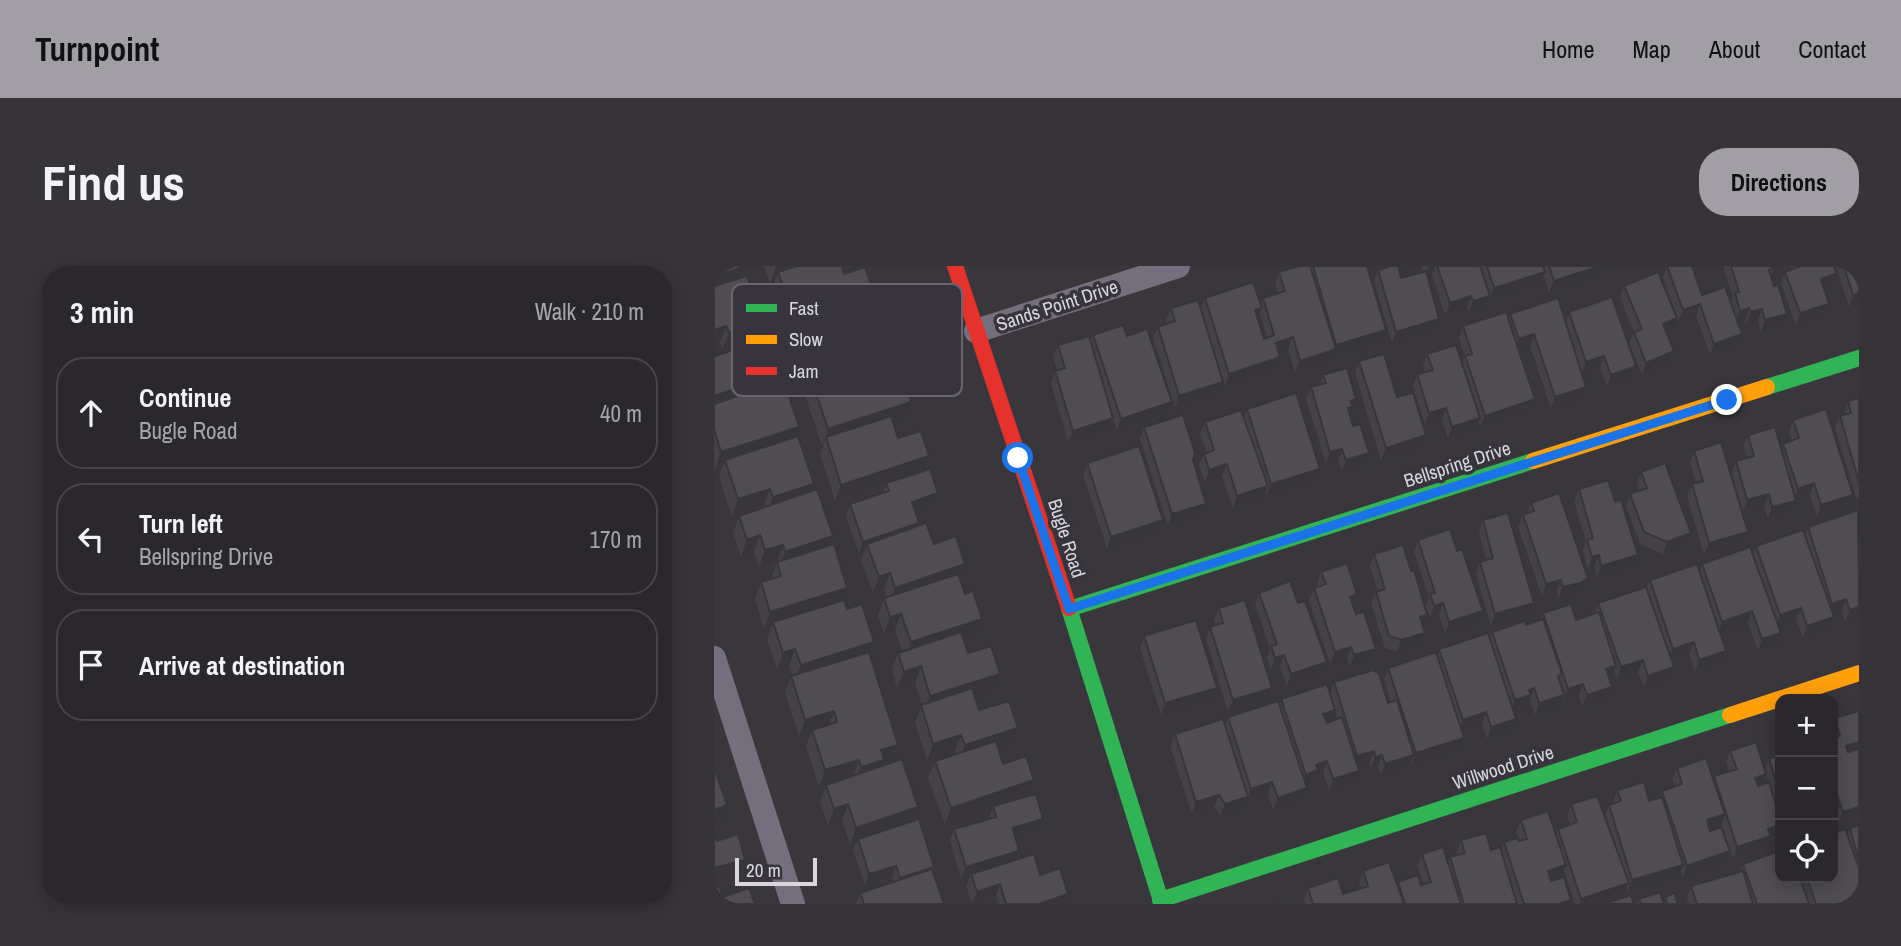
<!DOCTYPE html>
<meta charset="utf-8">
<style>
body{margin:0;font-family:"Archivo Narrow",sans-serif;background:#373439;color:#f1f3f6}
.controls{position:absolute;right:21px;bottom:21px;display:grid;overflow:hidden;border-radius:14px;box-shadow:0 4px 18px #0003}
.controls button{width:63px;height:63px;display:grid;place-items:center;padding:0;border:0;border-bottom:2px solid #474449;background:#2b282d;color:#f1f3f6;font:35px sans-serif}
.scale{position:absolute;left:21px;bottom:18px;width:82px;box-sizing:border-box;padding-left:7px;border:4px solid #d9d7dd;border-top:0;font-size:19px;line-height:24px;white-space:nowrap;color:#d9d7dd;-webkit-text-stroke:5px #38343e;paint-order:stroke}
.stop{position:absolute;width:21px;height:21px;margin:-16px;border:5px solid #1a73e8;border-radius:50%;background:#fff}
.stop.end{background:#1a73e8;border-color:#fff;box-shadow:0 2px 7px #0008}
.list{margin:0;padding:0;list-style:none}
h2{display:flex;justify-content:space-between;align-items:center;height:91px;margin:0;padding:0 28px;font-size:30px}
h2 small{font-size:23px;font-weight:400;color:#a6a6aa}
.list li{display:grid;grid-template-columns:46px 1fr auto;gap:21px;align-items:center;box-sizing:border-box;height:112px;margin:0 14px 14px;padding:0 14px;border:2px solid #474449;border-radius:28px}
.list b{display:block;font-size:26px;white-space:nowrap}
.list p{margin:0;font-size:23px;white-space:nowrap;color:#a6a6aa}
.list em{font-size:23px;font-style:normal;color:#a6a6aa}
.icon{flex:none;width:38px;height:38px;fill:none;stroke:currentColor;stroke-width:2;stroke-linecap:round;stroke-linejoin:round}
.map{position:relative;flex:none;width:1145px;height:638px;overflow:hidden;border-radius:28px}
header{display:flex;align-items:center;gap:42px;box-sizing:border-box;height:98px;padding:0 35px;background:#a19fa5;color:#111}
header strong{font-size:33px}
nav{display:flex;gap:38px;margin-inline-start:auto;font-size:24px}
.intro{display:flex;align-items:center;justify-content:space-between;box-sizing:border-box;height:168px;padding:0 42px}
h1{margin:0;font-size:49px}
.button{padding:18px 32px;border-radius:28px;background:#a19fa5;color:#111;font-size:24px;font-weight:700}
main{display:flex;gap:42px;padding:0 42px}
aside{flex:1;background:#2b282d;border-radius:28px;box-shadow:0 4px 18px #0003}
.map>svg:first-child{display:block}
</style>
<header>
<strong>Turnpoint</strong>
<nav><a>Home</a><a>Map</a><a>About</a><a>Contact</a></nav>
</header>
<div class="intro"><h1>Find us</h1><a class="button">Directions</a></div>
<main>
<aside>
<h2>3 min<small>Walk · 210 m</small></h2>
<ul class="list">
<li><svg class="icon" aria-label="ahead" viewBox="0 0 24 24"><path d="M12 20V5M6 11l6-6 6 6"/></svg><div><b>Continue</b><p>Bugle Road</p></div><em>40 m</em></li>
<li><svg class="icon" aria-label="left" viewBox="0 0 24 24"><path d="M17 20v-9H6M10 6l-5 5 5 5"/></svg><div><b>Turn left</b><p>Bellspring Drive</p></div><em>170 m</em></li>
<li><svg class="icon" aria-label="arrive" viewBox="0 0 24 24"><path d="M6 21V4h12l-3 4 3 4H6"/></svg><div><b>Arrive at destination</b></div></li>
</ul>
</aside>
<div class="map">
<svg width="1145" height="638" viewBox="0 0 1145 638">
<rect width="100%" height="100%" fill="#39363c"/>
<g fill="none" stroke-linecap="round" stroke-linejoin="round">
<!-- street -->
<path stroke="#746f7d" stroke-width="24" d="M262,65L464,0
M0,392L79,638"/>
<!-- fast -->
<path stroke="#30b455" stroke-width="16" d="M1053,121L1145,92
M355,342L448,638
M355,343L819,195
M446,634L1016,449"/>
<!-- slow -->
<path stroke="#ff9f0a" stroke-width="16" d="M819,195L1053,121
M1016,449L1145,407"/>
<!-- jam -->
<path stroke="#e5322d" stroke-width="16" d="M241,0L355,342"/>
</g>
<!-- wall -->
<path fill="#454247" fill-rule="evenodd" d="M50,0H128L130,8L154,45L149,46L152,55L175,98L161,103L163,111L191,153L179,157L184,172L215,190L210,204L224,227L220,239L201,246L204,260L220,278L251,298L246,312L262,370L250,373L254,387L280,425L260,431L265,444L304,462L298,478L284,483L289,498L320,514L314,530L329,553L325,565L302,572L305,585L303,593L354,628L351,638H284L282,630L258,638L252,620L256,610L247,613L236,575L240,563L275,553L278,543L231,559L214,512L221,495L242,488L241,485L213,495L201,456L208,439L201,417L183,423L178,403L184,387L188,385L181,364L170,368L164,349L170,332L172,331L170,323L159,327L147,294L150,286L145,288L132,250L136,238L169,227L172,219L121,235L106,188L109,180H108L92,132L95,124L90,126L74,77L77,70L74,71L58,23L61,15L56,17Z
M596,0H599L667,76L619,90L617,95L581,107L574,83L565,86L566,91L562,103L511,120L503,95L505,128L461,141L439,72L444,61L454,58L452,54L457,42L487,43L491,32L546,38L549,32L564,27L561,18L565,6ZM546,48L553,71L550,73L544,53Z
M675,0H890L887,1L883,11L835,26L830,10L827,18L776,34L775,32L772,42L755,47L753,42L731,49L718,9L713,10L725,53L721,65L678,77L660,15L664,4ZM708,1L709,6L687,12V10L707,4Z
M953,0L988,29L1017,37L1019,32L1009,0H1060L1057,9L1069,59L1047,66L1044,55L1032,58L1031,54L1024,56L1028,68L1024,80L996,89L982,50L964,56L949,11Z
M1077,0H1120L1123,7L1118,19L1110,22L1115,38L1111,49L1082,59L1067,18L1071,6L1078,3Z
M1122,0H1145V38L1135,41Z
M30,1L27,12L48,56L43,69L73,105L70,115L81,170L97,225L119,270L116,279L129,334L133,343L160,376L156,388L184,479L178,495L169,498L168,500L199,555L220,601L219,605L230,638H142L146,627L179,615L178,611L151,620L139,584L142,577L136,579L128,555L114,560L106,536L112,519L120,516L105,521L92,480L97,467L85,471L71,426L77,410L78,409L75,400L63,404L53,373L58,360L50,363L41,333L47,316L57,313L63,295L45,301L40,286L27,291L19,267L25,250L50,241V239L18,250L5,211L9,200L1,203L0,199V82L2,90L19,84L21,79L8,83L6,76L0,78Z
M910,20L959,64L953,67L960,85L956,97L928,109L915,78L920,66L906,32Z
M855,46L917,111L893,120L886,102L868,108V133L837,143L816,80L804,84L816,145L766,161L765,156L762,164L734,173L728,153L711,159L699,120L703,108L711,106L709,100L713,88L748,97L751,90L745,72L749,60L794,54L796,48L851,57Z
M379,69L413,70L453,148L403,164L399,153L395,164L354,176L337,117L341,105H343L339,91L344,79L376,76Z
M645,95L712,169L708,181L667,194L641,107Z
M609,109L642,133L636,150L639,160L655,187L650,199L628,206L624,195L612,198L592,133L597,121L606,119Z
M1145,132V231L1142,232L1121,162L1126,150L1130,149L1134,135Z
M533,143L602,214L552,230L551,226L549,232L519,242L508,210L491,216L485,200L490,188L493,187L486,168L491,156L530,151Z
M1079,154L1135,241L1103,251L1096,229L1082,234L1078,247L1054,253L1050,240L1029,246L1018,207L1022,195L1033,192L1029,181L1034,169L1067,183L1069,178L1078,175L1075,166Z
M430,161L479,194L492,238L488,249L454,260L426,173Z
M980,185L1029,277L990,289L973,230L978,218L982,217L976,196Z
M373,197L445,266L393,283L369,209Z
M927,206L977,267L972,279L949,288L926,278L912,240L916,228L925,225L923,218Z
M865,223L919,301L883,312L880,301L874,303L869,285L872,275L860,235Z
M817,237L874,312L869,323L863,329L844,333L843,325L828,330L804,261L809,249L813,247Z
M1145,247V351L1131,356L1128,345L1119,348L1120,351L1115,362L1089,372L1082,354L1064,360L1062,379L1044,385L1034,357L1006,367L1012,385L1008,397L981,406L975,388L958,394L960,401L956,413L930,422L924,406L903,413L900,406L898,412L895,413L898,421L893,433L868,441L865,430L849,434V433L846,441L821,449L816,434L815,435L813,441L799,445L802,453L798,465L773,473L768,457L748,464L750,472L746,484L697,499V498L695,501L667,510L664,501L657,503L655,497L644,500L645,505L641,516L615,525L609,507L602,510L600,516L592,519L589,534L559,544L554,528L533,534V533L529,543L506,550L500,541L478,548L456,480L461,468L511,459L514,451L565,438L567,433L616,428L620,416L674,437L677,436L670,414L674,402L723,390L725,383L776,373L778,366L812,359L827,354L829,347L862,354L880,348L884,337L933,322L936,314L986,305L988,298L1039,289L1042,280L1091,268L1094,261ZM621,445L623,453L617,455Z
M769,254L815,349L777,360L762,308L766,296L772,294L765,266Z
M704,274L765,357L731,368L725,349L716,351L712,340L715,332L700,286Z
M660,288L709,361L706,379L683,386L671,382L657,338L662,326L664,325L656,300Z
M607,306L639,340L642,348L662,383L657,394L636,401L633,392L616,398L595,334L600,322L604,321L603,318Z
M545,327L608,408L573,420L566,401L557,404L553,392L556,383L541,338Z
M505,342L553,434L514,446L492,373L496,361L502,359L500,354Z
M430,370L503,422L499,433L447,449L426,382Z
M1145,445V551L1124,558L1122,549L1121,552L1119,553V458L1121,452Z
M1016,485L1051,504L1055,493L1066,489V564L1064,570L1055,573L1052,582L1019,593L1007,557V560L996,563L1011,597L969,612L967,605L964,611L913,626V624L911,629L884,638H861L850,605L847,611L837,614L857,634L855,638H591L590,634L594,622L629,628L647,623L645,617L649,605L683,618L684,616L707,619H710L703,600L708,588L734,596L736,591L743,589V586L747,574L777,584L787,585L790,576L805,574L802,566L807,554L842,569L844,563L856,559L853,550L857,538L891,550L895,539L899,537L903,524L935,535L946,532L948,525L961,521L958,513L963,502L999,513L1000,510L1015,505L1012,496ZM1052,509L1054,516L1049,518Z
M1145,559V638H975L973,632L977,620L1026,606L1029,598L1066,612H1119L1136,562Z
M951,631L964,638H923L925,633L949,635Z"/>
<!-- shaded-wall -->
<path fill="#383639" d="M62,0H107L64,6L61,15L56,17Z
M684,0H708L707,4L679,12Z
M715,0H721L718,9L711,11Z
M885,0H890L887,1L883,11L835,26L840,15Z
M30,1L24,18L0,25V10Z
M831,6L827,18L776,34L780,22Z
M1123,7L1118,19L1102,25L1107,13Z
M1145,27V38L1135,41L1139,29Z
M160,28L154,45L83,68L80,61L77,70L74,71L80,54Z
M757,30L753,42L731,49L736,37Z
M776,30L772,42L755,47L759,35Z
M986,38L982,50L964,56L969,44Z
M1115,38L1111,49L1082,59L1086,47Z
M548,42L543,54L541,44Z
M1035,42L1031,54L1022,56L1026,45Z
M1048,43L1044,55L1032,58L1037,46Z
M1073,48L1069,59L1047,66L1051,54Z
M963,52L959,64L945,70L949,58Z
M725,53L721,65L678,77L682,66Z
M48,56L42,73L22,76L21,79L8,83L15,67Z
M12,60L6,76L0,78V64Z
M672,64L667,76L619,90L617,95L581,107L586,95L621,83L622,79Z
M820,68L816,80L801,85L805,73Z
M1028,68L1024,80L996,89L1000,78Z
M579,71L574,83L558,89L562,77Z
M181,81L175,98L100,122L98,115L95,124L90,126L96,109Z
M960,85L956,97L928,109L932,97Z
M890,90L886,102L868,108L872,96Z
M566,91L562,103L511,120L515,108Z
M922,100L917,111L893,120L897,109Z
M73,105L67,122L0,144V130Z
M509,116L505,128L461,141L465,130Z
M872,121L868,133L837,143L841,131Z
M642,133L635,153L629,154L637,135Z
M821,133L816,145L766,161L771,150Z
M197,136L191,153L114,178L112,171L109,180H108L114,163Z
M458,136L453,148L403,164L407,153Z
M732,142L728,153L711,159L715,147Z
M399,152L395,164L354,176L359,165Z
M766,152L762,164L734,173L738,161Z
M85,161L79,178L11,194L9,200L1,203L7,186Z
M712,169L708,181L667,194L672,182Z
M628,183L624,195L612,198L616,186Z
M655,187L650,199L628,206L632,194Z
M215,190L209,207L121,235L127,219Z
M513,198L508,210L491,216L495,204Z
M606,203L602,214L552,230L557,218Z
M1100,217L1096,229L1080,235L1084,223Z
M100,218L94,234L53,248L59,231Z
M554,220L549,232L519,242L523,230Z
M56,223L50,239L18,250L24,233Z
M224,227L220,239L194,248L198,236Z
M1055,228L1050,240L1029,246L1033,234Z
M1139,229L1135,241L1103,251L1107,239Z
M1082,235L1078,247L1054,253L1058,241Z
M492,238L488,249L454,260L458,248Z
M449,254L445,266L393,283L397,271Z
M205,257L201,269L153,278L150,286L145,288L149,276Z
M1034,266L1029,277L990,289L995,277Z
M977,267L972,279L949,288L953,276Z
M46,269L40,286L27,291L33,274Z
M119,270L113,287L65,303L71,286Z
M69,279L63,295L45,301L51,284Z
M885,289L880,301L874,303L878,291Z
M924,289L919,301L883,312L887,300Z
M251,298L245,315L175,338L181,322Z
M176,307L170,323L159,327L165,311Z
M874,312L869,323L863,329L844,333L849,321Z
M847,314L843,325L828,330L832,318Z
M133,322L127,339L59,356L58,360L50,363L56,346Z
M643,328L639,340L636,331Z
M1132,333L1128,345L1114,350L1118,338Z
M729,337L725,349L716,351L720,340Z
M820,337L815,349L777,360L781,348Z
M1145,341V351L1131,356L1136,344Z
M1087,342L1082,354L1062,361L1066,349Z
M769,345L765,357L731,368L735,356Z
M1038,345L1034,357L1004,368L1008,356Z
M187,348L181,364L170,368L176,351Z
M713,349L709,361L706,351Z
M1120,351L1115,362L1089,372L1093,360Z
M268,353L262,370L191,393L197,376Z
M711,367L706,379L683,386L687,374Z
M1067,367L1062,379L1044,385L1048,373Z
M160,376L154,392L80,416L87,399Z
M980,376L975,388L954,395L959,383Z
M637,381L633,392L616,398L621,386Z
M81,383L75,400L63,404L69,387Z
M662,383L657,394L636,401L640,389Z
M1012,385L1008,397L981,406L985,394Z
M570,389L566,401L557,404L561,392Z
M929,394L924,406L903,413L907,401Z
M613,396L608,408L573,420L577,408Z
M207,400L201,417L183,423L190,406Z
M902,400L898,412L888,415L892,403Z
M960,401L956,413L930,422L934,410Z
M286,408L280,425L210,447L216,430Z
M869,418L865,430L849,434L854,423Z
M898,421L893,433L868,441L873,429Z
M503,422L499,433L447,449L451,437Z
M558,422L553,434L514,446L519,434Z
M820,422L813,441L797,446L801,434L815,424Z
M850,429L846,441L821,449L825,437Z
M621,444L617,456L605,459L609,448Z
M120,445L114,462L98,464L97,467L85,471L91,454Z
M772,446L768,457L744,466L749,454Z
M802,453L798,465L773,473L777,461Z
M304,462L298,478L245,496L251,479Z
M247,469L241,485L213,495L219,478Z
M750,472L746,484L697,499L702,487Z
M1145,476V487L1128,492L1132,480Z
M184,479L178,495L169,498L164,510L141,517L147,501L167,484Z
M660,485L655,497L638,502L643,490Z
M668,489L664,501L657,503L661,491Z
M700,489L695,501L667,510L671,498Z
M145,494L139,510L105,521L111,504Z
M613,495L609,507L602,510L600,516L588,521L592,509L602,499Z
M645,505L641,516L615,525L619,513Z
M1052,508L1048,520L1037,523L1041,512Z
M320,514L313,531L279,540L278,543L231,559L237,542Z
M558,516L554,528L533,534L537,523Z
M593,522L589,534L559,544L564,532Z
M505,529L500,541L478,548L482,536Z
M534,531L529,543L506,550L511,538Z
M134,538L128,555L114,560L120,543Z
M13,539L7,556L0,558V544Z
M1125,540L1121,552L1119,553V542Z
M204,541L198,558L144,573L142,577L136,579L142,562Z
M1145,541V551L1124,558L1129,546Z
M1011,548L1007,560L988,566L993,554Z
M329,553L325,565L294,574L299,562Z
M1066,559V564L1064,570L1055,573L1052,582L1019,593L1023,581L1054,563Z
M305,585L301,597L257,608L256,610L247,613L252,601Z
M1016,585L1011,597L969,612L973,600Z
M31,594L25,610L0,617V602Z
M852,599L847,611L830,617L834,605Z
M969,599L964,611L913,626L918,614Z
M182,600L178,611L151,620L155,608Z
M915,617L911,629L884,638H866L867,633Z
M286,618L282,630L258,638L263,626Z
M354,628L351,638H325Z
M857,634L855,638H844Z"/>
<!-- building -->
<path fill="#504d52" stroke="#383639" stroke-width="2" d="M0,0H30V1L0,10Z
M83,0H128L130,8L151,1L160,28L80,54L64,6Z
M586,0H596L622,83L586,95L579,71L562,77L566,91L515,108L491,32L539,16L548,42L541,44L550,73L560,69L549,32L571,25L565,6Z
M599,0H653L672,64L622,79Z
M677,0H685H684L687,12L712,5L725,53L682,66L664,4Z
M723,0H766L776,30L759,35L757,30L736,37Z
M773,0H829L831,6L780,22Z
M835,0H886L840,15Z
M953,0H978L988,29L1011,21L1028,68L1000,78L986,38L969,44Z
M1017,0H1060L1055,4L1060,20L1064,19L1073,48L1051,54L1048,43L1037,46L1035,42L1026,45L1021,27L1025,26Z
M1086,0H1120L1123,7L1107,13L1115,38L1086,47L1071,6Z
M1130,0H1145V27L1139,29Z
M944,6L963,52L949,58L960,85L932,97L920,66L928,63L910,20Z
M33,10L48,56L15,67L12,60L0,64V20Z
M898,31L922,100L897,109L890,90L872,96L855,46Z
M844,32L872,121L841,131L820,68L805,73L796,48Z
M484,34L509,116L465,130L444,61L461,55L457,42Z
M792,46L821,133L771,150L751,90L758,88L749,60Z
M409,59L413,70L433,63L458,136L407,153L379,69Z
M59,63L73,105L0,130V82L2,90L25,82L22,76Z
M375,70L399,152L359,165L341,105L351,102L344,79Z
M742,79L766,152L738,161L732,142L715,147L703,108L719,104L713,88Z
M670,88L683,131L699,127L712,169L672,182L645,95Z
M159,96L163,111L186,103L197,136L114,163L98,115Z
M633,102L642,133L637,135L639,141L634,142L639,160L646,158L655,187L632,194L628,183L616,186L597,121L612,117L609,109Z
M70,115L85,161L7,186L0,163V138Z
M582,127L606,203L557,218L533,143Z
M1145,132V216L1126,150L1137,147L1134,135Z
M1112,143L1139,229L1107,239L1100,217L1084,223L1069,178L1085,172L1079,154Z
M527,144L554,220L523,230L513,198L495,204L490,188L500,184L491,156Z
M469,149L481,187L479,194L492,238L458,248L430,161Z
M177,150L184,172L207,165L215,190L127,219L112,171Z
M1061,161L1082,235L1058,241L1055,228L1033,234L1022,195L1040,190L1034,169Z
M84,170L100,218L59,231L56,223L24,233L11,194Z
M1007,176L1034,266L995,277L978,218L989,215L980,185Z
M425,180L449,254L397,271L373,197Z
M951,197L977,267L953,276L930,266L916,228L933,222L927,206Z
M216,203L224,227L198,236L205,257L149,276L136,238L175,225L172,217Z
M894,214L901,235L907,234L924,289L887,300L885,289L878,291L873,274L879,272L865,223Z
M103,223L119,270L71,286L69,279L51,284L46,269L33,274L25,250Z
M845,227L874,312L867,317L849,321L847,314L832,318L809,249L820,245L817,237Z
M1144,244L1145,341L1136,344L1132,333L1118,338L1094,261Z
M794,247L820,337L781,348L766,296L779,292L769,254Z
M212,257L220,278L242,270L251,298L181,322L176,307L165,311L153,278Z
M736,263L743,285L748,283L769,345L735,356L729,337L720,340L716,328L721,327L704,274Z
M1089,264L1120,351L1093,360L1087,342L1066,349L1042,280Z
M120,278L133,322L56,346L47,316L67,310L63,296Z
M689,279L697,305L700,304L713,349L706,351L711,367L687,374L675,370L662,326L671,323L660,288Z
M1036,281L1067,367L1048,373L1038,345L1008,356L988,298Z
M633,297L643,328L636,331L642,348L650,346L662,383L640,389L637,381L621,386L600,322L612,318L607,306Z
M983,298L1012,385L985,394L980,376L959,383L936,314Z
M244,308L251,328L259,325L268,353L197,376L187,348L176,351L170,332Z
M576,315L584,337L591,335L613,396L577,408L570,389L561,392L557,380L563,378L545,327Z
M932,321L960,401L934,410L929,394L907,401L884,337Z
M130,334L133,343L148,338L160,376L87,399L81,383L69,387L59,356Z
M531,334L558,422L519,434L496,361L509,357L505,342Z
M857,338L862,354L885,346L902,400L892,403L898,421L873,429L869,418L854,423L829,347Z
M829,353L848,408L844,410L850,429L825,437L820,422L815,424L817,429L801,434L778,366L811,355L812,359Z
M482,354L503,422L451,437L430,370Z
M247,366L254,387L277,380L286,408L216,430L207,400L190,406L184,387Z
M774,367L802,453L777,461L772,446L749,454L725,383Z
M155,386L184,479L167,484L170,494L147,501L145,494L111,504L98,464L123,456L120,445L91,454L77,410Z
M722,386L750,472L702,487L674,402Z
M659,404L665,408L674,437L683,434L700,489L671,498L668,489L661,491L660,485L643,490L620,416Z
M613,418L621,444L609,448L613,457L628,451L645,505L619,513L613,495L602,499L604,504L592,509L567,433Z
M258,422L265,444L295,435L304,462L251,479L247,469L219,478L207,439Z
M564,435L593,522L564,532L558,516L537,523L514,451Z
M1145,445V476L1132,480L1134,486L1145,483V541L1129,546L1119,516V472L1126,470L1121,452Z
M509,453L534,531L511,538L505,529L482,536L461,468Z
M282,475L289,498L312,490L320,514L237,542L221,495Z
M1042,476L1052,508L1041,512L1044,520L1055,516L1066,552V559L1054,563L1057,570L1023,581L1000,510L1023,503L1016,485Z
M1066,489V529L1055,493Z
M992,492L1011,548L993,554L996,565L1007,561L1016,585L973,600L948,525L968,518L963,502Z
M188,493L204,541L142,562L134,538L120,543L112,519Z
M0,501L13,539L0,544Z
M930,516L935,535L948,531L969,599L918,614L895,539L907,535L903,524Z
M1119,520L1125,540L1119,542Z
M322,528L329,553L299,562L305,585L252,601L240,563L282,551L279,540Z
M883,530L915,617L867,633L844,563L863,556L857,538Z
M834,545L852,599L834,605L837,615L850,611L857,634L844,638H810L790,576L803,572L805,575L813,573L807,554Z
M205,553L220,601L186,612L182,600L155,608L144,573Z
M1145,559V595L1136,562Z
M1131,563L1145,602V638H1102L1093,612H1119V567Z
M0,566L3,575L24,568L31,594L0,602Z
M772,567L777,584L786,581L803,638H750L736,591L751,587L747,574Z
M729,581L747,638H691L684,616L704,609L707,619L717,616L708,588Z
M1066,585V612H1086L1095,638H1043L1029,598Z
M320,588L326,609L346,602L354,628L325,638H292L286,618L263,626L257,608Z
M675,596L690,638H599L594,622L624,612L629,628L654,620L649,605Z
M218,603L230,638H150L146,627Z
M1029,605L1039,638H983L977,620Z
M5,620L9,631L35,622L41,638H0V622Z
M946,626L950,638H927L925,633Z
M960,627L964,638H953L951,631Z
M917,629L920,638H890Z
M566,635L567,638H557Z"/>
<g fill="none" stroke-linecap="round" stroke-linejoin="round">
<!-- route -->
<path stroke="#1a73e8" stroke-width="9" d="M304,192L355,343L1013,134"/>
</g>
<g text-anchor="middle" stroke-width="7" stroke-linejoin="round" paint-order="stroke">
<!-- street labels -->
<g font-size="19" fill="#d9d7dd" stroke="#38343e">
<text transform="translate(343 39) rotate(-18)" y="7">Sands Point Drive</text>
<text transform="translate(743 198) rotate(-18)" y="7">Bellspring Drive</text>
<text transform="translate(353 272) rotate(72)" y="7">Bugle Road</text>
<text transform="translate(789 501) rotate(-18)" y="7">Willwood Drive</text>
</g>
</g>
<!-- legend -->
<rect x="18" y="18" width="230" height="112" rx="10" fill="#38343e" stroke="#68656e" stroke-width="2"/>
<rect x="32" y="38" width="31" height="8" fill="#30b455"/>
<rect x="32" y="69" width="31" height="9" fill="#ff9f0a"/>
<rect x="32" y="101" width="31" height="8" fill="#e5322d"/>
<g font-size="19" fill="#d9d7dd">
<text x="75" y="49">Fast</text>
<text x="75" y="80">Slow</text>
<text x="75" y="112">Jam</text>
</g>
</svg>
<div class="controls">
<button>+</button>
<button>−</button>
<button><svg class="icon" aria-label="locate" viewBox="0 0 24 24"><circle cx="12" cy="12" r="6"/><path d="M12 2v4M12 18v4M2 12h4M18 12h4"/></svg></button>
</div>
<div class="scale">20 m</div>
<div class="stop" style="left:304px;top:192px"></div>
<div class="stop end" style="left:1013px;top:134px"></div>
</div>
</main>
